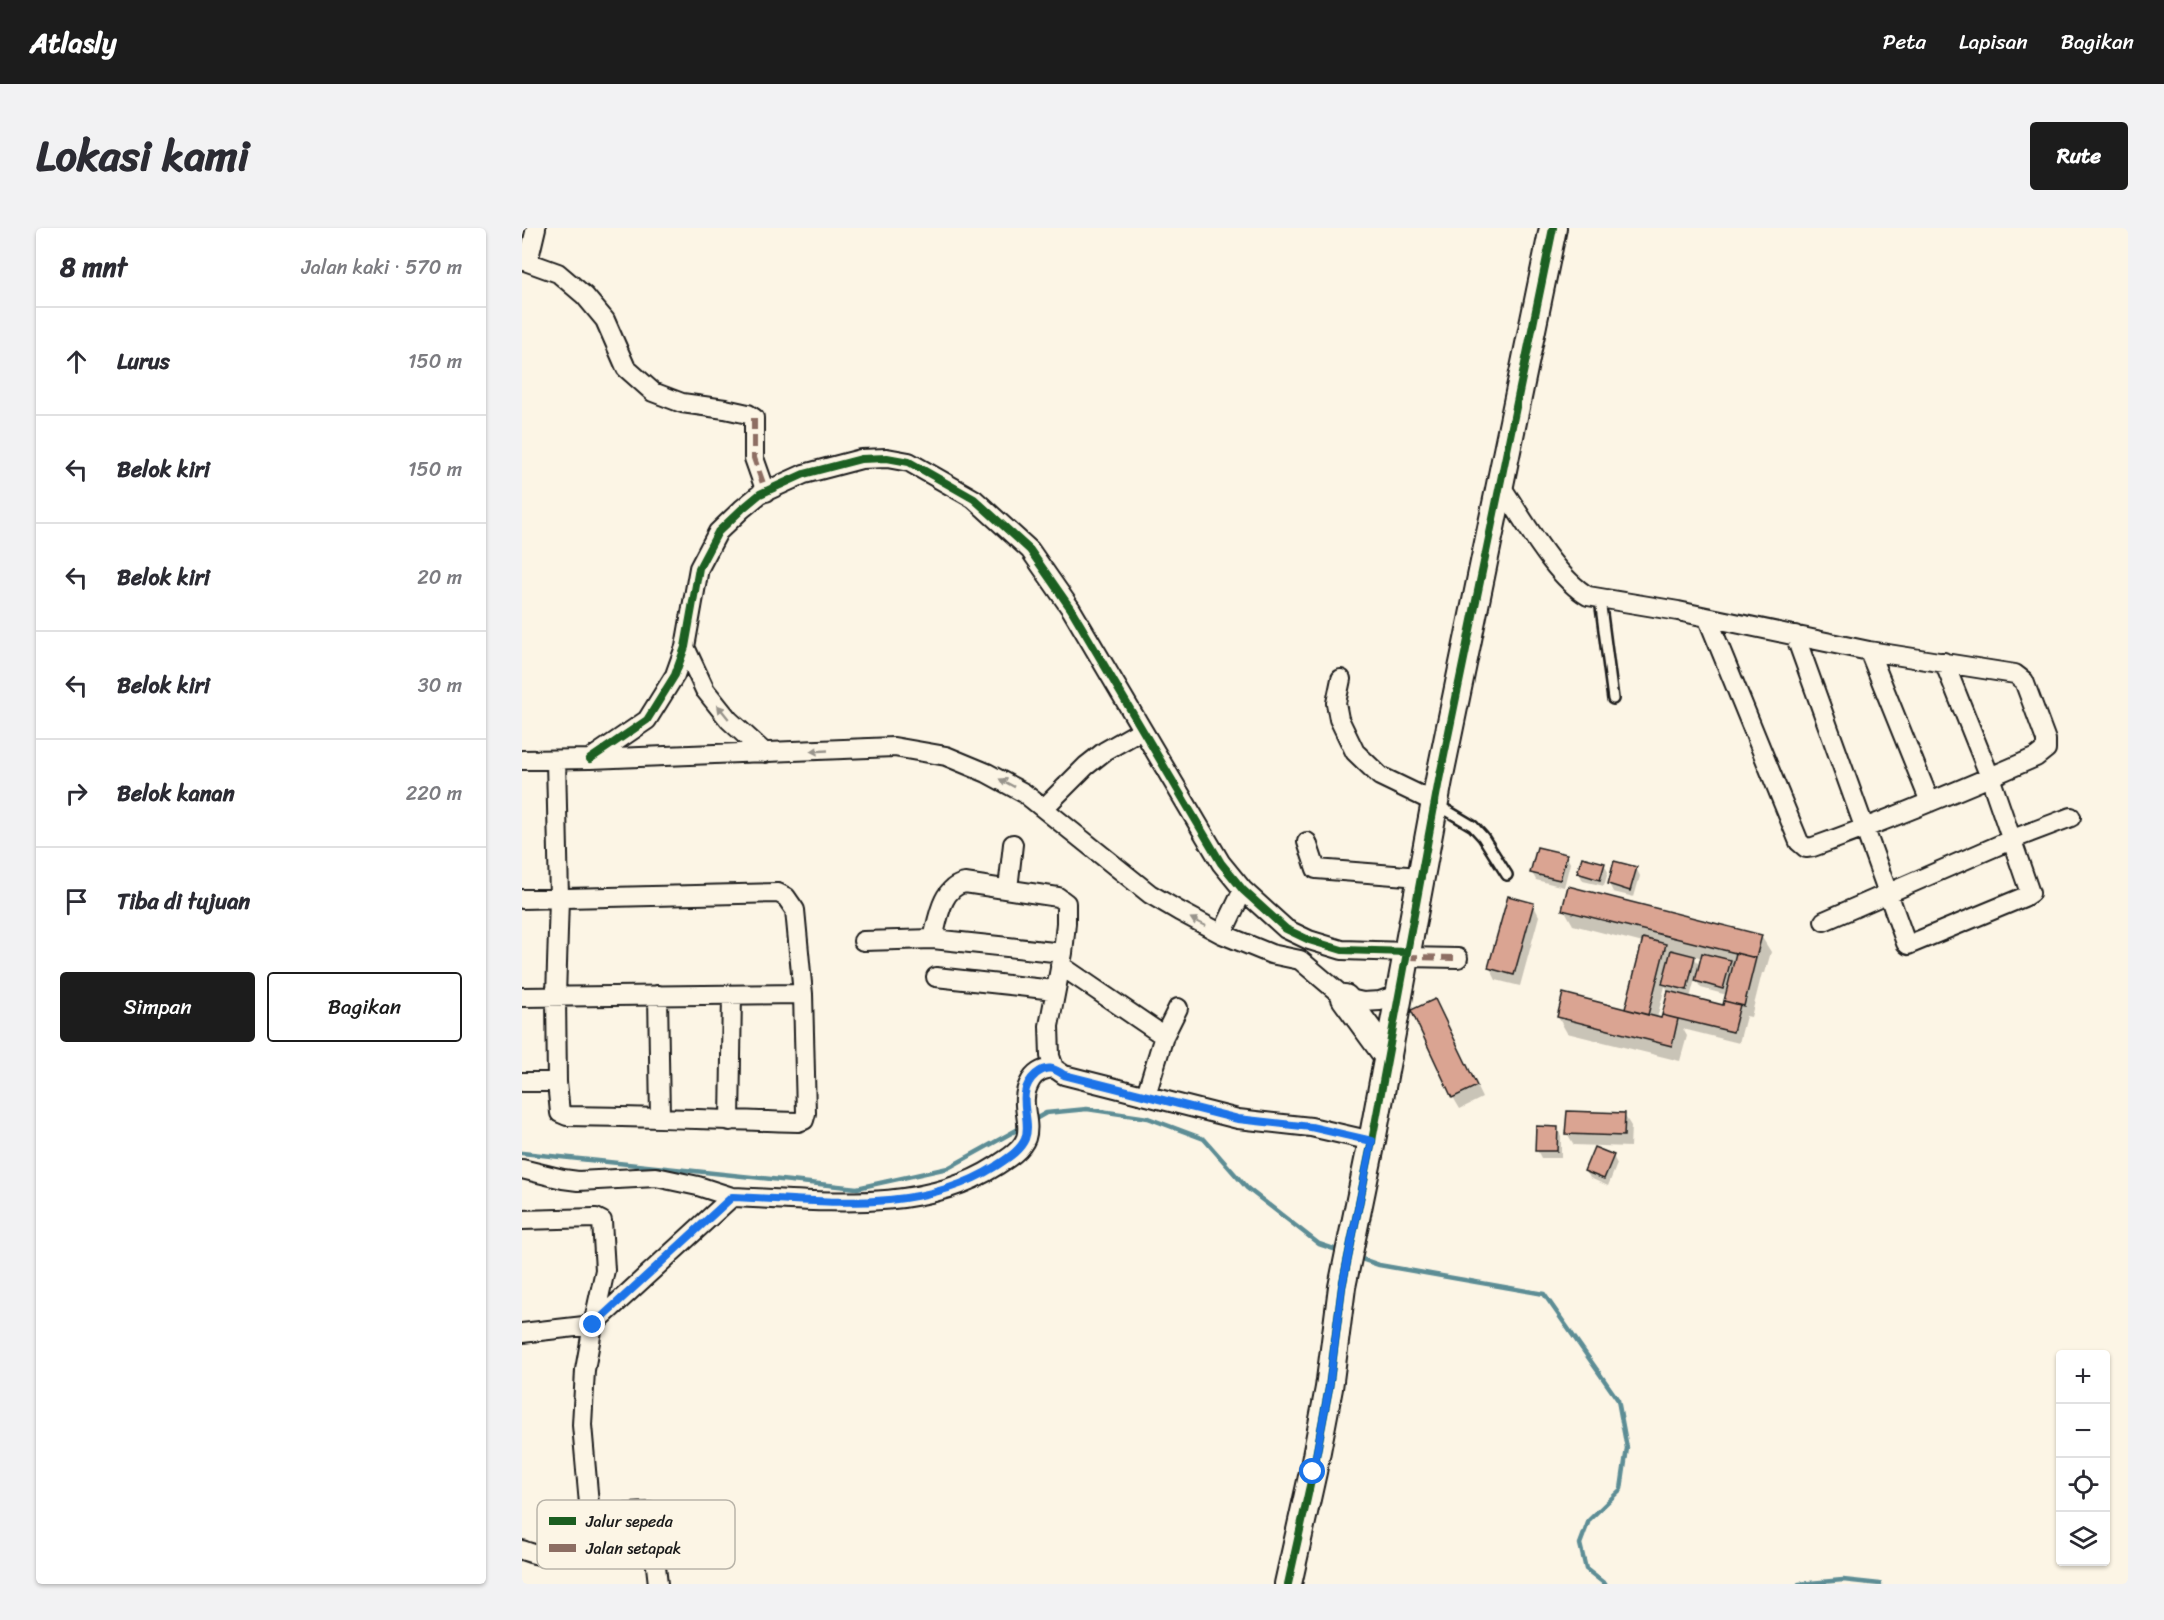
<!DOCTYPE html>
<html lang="id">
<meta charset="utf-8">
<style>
body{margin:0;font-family:Sriracha,sans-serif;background:#f2f2f3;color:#2b2b33}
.controls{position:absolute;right:18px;bottom:18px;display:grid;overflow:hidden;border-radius:6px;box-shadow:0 2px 4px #0004}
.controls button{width:54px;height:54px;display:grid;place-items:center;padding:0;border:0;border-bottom:2px solid #e1e1e2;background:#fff;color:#2b2b33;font:30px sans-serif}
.stop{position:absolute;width:18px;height:18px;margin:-14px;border:4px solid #1a73e8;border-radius:50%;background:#fff}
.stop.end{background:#1a73e8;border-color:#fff;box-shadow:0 2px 6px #0008}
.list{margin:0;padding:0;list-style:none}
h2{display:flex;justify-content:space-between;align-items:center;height:78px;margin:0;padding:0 24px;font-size:26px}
h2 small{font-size:20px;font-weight:400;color:#7c7c81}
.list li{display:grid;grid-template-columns:39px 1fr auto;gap:18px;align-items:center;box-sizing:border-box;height:108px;padding:0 24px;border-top:2px solid #e1e1e2}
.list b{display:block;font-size:22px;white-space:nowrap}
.list em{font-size:20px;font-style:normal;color:#7c7c81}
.actions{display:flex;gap:12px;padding:18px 24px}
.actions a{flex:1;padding:14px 0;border:2px solid #1c1c1c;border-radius:6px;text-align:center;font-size:21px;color:#1c1c1c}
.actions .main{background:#1c1c1c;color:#fff}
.icon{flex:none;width:33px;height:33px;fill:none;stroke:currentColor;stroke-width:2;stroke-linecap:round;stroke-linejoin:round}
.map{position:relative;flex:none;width:1606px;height:1356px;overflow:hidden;border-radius:6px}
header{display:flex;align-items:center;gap:36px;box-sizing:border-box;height:84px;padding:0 30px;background:#1c1c1c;color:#fff}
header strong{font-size:28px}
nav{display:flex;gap:33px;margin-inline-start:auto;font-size:21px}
.intro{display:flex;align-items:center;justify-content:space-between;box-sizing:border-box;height:144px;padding:0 36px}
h1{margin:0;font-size:42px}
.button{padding:15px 27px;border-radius:6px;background:#1c1c1c;color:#fff;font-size:21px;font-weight:700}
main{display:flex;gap:36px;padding:0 36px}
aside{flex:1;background:#fff;border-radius:6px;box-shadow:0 2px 4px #0004}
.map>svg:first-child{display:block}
</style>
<header>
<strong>Atlasly</strong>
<nav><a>Peta</a><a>Lapisan</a><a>Bagikan</a></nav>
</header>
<div class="intro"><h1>Lokasi kami</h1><a class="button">Rute</a></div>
<main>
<aside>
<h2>8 mnt<small>Jalan kaki · 570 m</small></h2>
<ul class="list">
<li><svg class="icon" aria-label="ahead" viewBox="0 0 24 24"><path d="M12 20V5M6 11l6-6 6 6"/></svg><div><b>Lurus</b></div><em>150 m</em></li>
<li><svg class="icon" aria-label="left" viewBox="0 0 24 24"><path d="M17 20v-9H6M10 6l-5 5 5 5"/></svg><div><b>Belok kiri</b></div><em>150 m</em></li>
<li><svg class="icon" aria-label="left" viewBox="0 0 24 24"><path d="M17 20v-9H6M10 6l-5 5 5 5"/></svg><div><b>Belok kiri</b></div><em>20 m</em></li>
<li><svg class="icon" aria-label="left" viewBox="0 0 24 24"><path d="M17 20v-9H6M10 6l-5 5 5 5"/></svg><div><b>Belok kiri</b></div><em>30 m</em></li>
<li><svg class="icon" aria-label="right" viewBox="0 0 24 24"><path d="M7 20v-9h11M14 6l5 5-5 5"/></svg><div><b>Belok kanan</b></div><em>220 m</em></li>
<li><svg class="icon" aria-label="arrive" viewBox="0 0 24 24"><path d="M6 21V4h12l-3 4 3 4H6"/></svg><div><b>Tiba di tujuan</b></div></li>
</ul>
<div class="actions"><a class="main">Simpan</a><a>Bagikan</a></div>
</aside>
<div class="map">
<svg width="1606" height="1356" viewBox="0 0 1606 1356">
<rect width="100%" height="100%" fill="#fcf5e5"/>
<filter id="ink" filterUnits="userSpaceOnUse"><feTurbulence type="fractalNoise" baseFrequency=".0167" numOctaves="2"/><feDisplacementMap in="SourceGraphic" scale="12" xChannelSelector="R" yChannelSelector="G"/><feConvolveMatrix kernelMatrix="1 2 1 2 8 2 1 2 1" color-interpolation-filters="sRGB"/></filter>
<g filter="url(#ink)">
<!-- shadow -->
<path fill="#0003" fill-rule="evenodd" d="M1044,627L1048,635L1042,659L1014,652L1010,645Z
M1082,636L1086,644L1082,658L1061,653L1057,645Z
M1114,640L1118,648L1112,669L1091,664L1087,656Z
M1011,676L1017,688L998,758L974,752L968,740Z
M1042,681L1239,708L1249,724L1243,745H1240L1229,789L1224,788L1217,815L1161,801L1165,808L1158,833L1045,805L1036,789L1105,783L1121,715L1051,697ZM1171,727L1180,730L1178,739ZM1173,751L1179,760L1205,767L1202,779L1168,770ZM1143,758L1147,763L1140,792L1135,790Z
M913,773L960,870L938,881L931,869Z
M1102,887L1109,898L1108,919L1052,917L1045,905Z
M1035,900L1039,908V930H1019L1015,922Z
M1091,928L1095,936L1086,958L1068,950L1064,943Z"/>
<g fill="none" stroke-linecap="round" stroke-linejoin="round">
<!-- stream -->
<path stroke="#5d8d95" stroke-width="4.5" d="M510,893L524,885L565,881L626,890L682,911L725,960L797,1016L818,1023
M0,925L335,960L426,940L500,899
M834,1029L857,1037L1022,1066L1096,1172L1105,1220L1099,1261L1067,1292L1058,1316L1064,1341L1083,1356
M1277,1356L1321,1352L1358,1356"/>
</g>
<!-- building -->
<path fill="#daa492" stroke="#1c1c1c" stroke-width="1.5" d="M1015,619L1045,626L1038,652L1008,645Z
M1060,629L1083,635L1078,652L1055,645Z
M1092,633L1115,639L1108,663L1086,656Z
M1046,658L1240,707L1234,730L1040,682Z
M986,668L1012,675L992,747L966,740Z
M1121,710L1144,716L1126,787L1103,781Z
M1149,722L1173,728L1165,762L1140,756Z
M1180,725L1209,732L1201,761L1173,753Z
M1214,725L1234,730L1222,778L1202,773Z
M1146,763L1201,777L1202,773L1218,777L1211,804L1140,787Z
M1041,765L1139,790L1140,787L1156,791L1150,818L1035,789Z
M913,771L955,858L930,870L889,782Z
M1045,883L1103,885L1102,908L1043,906Z
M1014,898L1036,899L1035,923H1013Z
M1072,919L1092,927L1082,951L1062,943Z"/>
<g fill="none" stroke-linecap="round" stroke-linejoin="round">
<!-- lane casing -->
<g stroke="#1c1c1c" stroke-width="14">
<path id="lane" d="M1078,371L1091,471
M914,576L951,598L961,609L985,647"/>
</g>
<!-- street casing -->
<g stroke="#1c1c1c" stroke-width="22">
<path id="street" d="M0,32L36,45L63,68L83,92L104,140L131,164L160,175L203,181L226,186L232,190V230L244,264
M6,34L14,0
M978,257C1001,290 1032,348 1066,368L1156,383L1347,423L1493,446L1502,453L1524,512V521L1514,529C1441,561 1367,592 1291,619L1284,620L1277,614L1186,391
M1273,407L1384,715L1386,717L1502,669L1508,665L1468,549L1422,434
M163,419L183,462L207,492L243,525
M1347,423L1408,574
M819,451L814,475L817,491L833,524L858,548L912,574
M68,531L125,492L153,447L163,419L177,340L196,304L220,281L238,266L282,246L339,231L365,230L387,234L452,271L508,322L549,381L699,635L721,662L764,701L787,712L820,722L885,724
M0,532L68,531L372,519L424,528L465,545L502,565L628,666L657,683L700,706L749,726L778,732L823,770L841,774L858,773L878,766
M522,580L564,538L583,523L620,502
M785,614L794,641L898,649
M486,661L491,616
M0,671L256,665L264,669L273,682L281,766L284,885L282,892L276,894C199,892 122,889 45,888L38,885L35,854L34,768L37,671L34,532
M1302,693L1491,611L1549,589
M700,706L721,662
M341,713L411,711
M541,725L411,711C416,692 419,659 443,655L536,669L544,675V695L541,725L527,798L528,828L532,840L542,847L716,891L789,899L850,913
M884,729L936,730
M538,737L642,808L624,867
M414,749L532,762
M136,767L138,889
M0,769L281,766
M642,808L656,780
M0,854H35
M208,893L210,767
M0,941L41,951L56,953L134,949L176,958L210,969
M0,992L74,990L80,993L83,1042L71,1097L210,969C296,972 399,987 474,938C485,931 499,923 504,910C510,891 495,875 509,852C515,843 522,841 532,840
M0,1105L71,1097L63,1142L60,1197L68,1287L128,1284L136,1356
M0,1322C6,1324 13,1327 19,1327C41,1327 57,1302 68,1287"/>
</g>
<!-- secondary casing -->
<g stroke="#1c1c1c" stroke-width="30">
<path id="secondary" d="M823,770L866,829
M766,1356L791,1244L807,1160L820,1059L850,913L917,552L1031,0"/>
</g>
<!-- lane -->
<use href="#lane" stroke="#fcf5e5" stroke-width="9"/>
<!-- street -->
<use href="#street" stroke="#fcf5e5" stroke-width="18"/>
<!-- secondary -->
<use href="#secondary" stroke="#fcf5e5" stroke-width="26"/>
<!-- quiet -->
<path stroke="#8d6e63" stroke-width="6" stroke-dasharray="12 6" stroke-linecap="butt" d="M232,190V230L244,264
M884,729L936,730"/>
<!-- cycleway casing -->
<g stroke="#fcf5e5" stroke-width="11">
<path id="cycleway" d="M68,531L125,492L153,447L163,419L177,340L196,304L220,281L238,266L282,246L339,231L365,230L387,234L452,271L508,322L549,381L699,635L721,662L764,701L787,712L820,722L885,724
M766,1356L791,1244L807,1160L820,1059L850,913L917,552L1031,0"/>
</g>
<!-- cycleway -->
<use href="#cycleway" stroke="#1b5e20" stroke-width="8"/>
</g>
<!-- one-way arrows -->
<defs><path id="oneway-solid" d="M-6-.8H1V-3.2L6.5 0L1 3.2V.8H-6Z" transform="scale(1.5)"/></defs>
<g fill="#97938b">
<use href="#oneway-solid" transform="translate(201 484) rotate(-129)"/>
<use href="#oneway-solid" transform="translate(297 523) rotate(177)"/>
<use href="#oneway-solid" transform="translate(485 555) rotate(-152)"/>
<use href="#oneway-solid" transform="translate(676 694) rotate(-153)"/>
</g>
</g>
<g fill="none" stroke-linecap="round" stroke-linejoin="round" filter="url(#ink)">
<!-- route -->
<path stroke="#1a73e8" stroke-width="8" d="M71,1097L210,969C297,972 396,988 474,938C484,931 498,923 503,911C511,891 491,866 514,846C525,837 532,840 542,847L716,891L789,899L850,913L820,1059L807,1160L791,1244"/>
</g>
<!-- legend -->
<rect x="15" y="1272" width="198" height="69" rx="9" fill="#fcf5e5" stroke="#b9b4a9" stroke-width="1.5"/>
<rect x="27" y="1289" width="27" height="8" fill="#1b5e20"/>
<rect x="27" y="1316" width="27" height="8" fill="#8d6e63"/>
<g font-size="16" fill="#1c1c1c">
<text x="64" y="1299">Jalur sepeda</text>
<text x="64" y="1326">Jalan setapak</text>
</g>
</svg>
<div class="controls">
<button>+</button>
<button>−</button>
<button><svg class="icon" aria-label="locate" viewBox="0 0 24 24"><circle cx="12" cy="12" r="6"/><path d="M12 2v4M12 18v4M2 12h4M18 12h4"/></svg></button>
<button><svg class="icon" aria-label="layers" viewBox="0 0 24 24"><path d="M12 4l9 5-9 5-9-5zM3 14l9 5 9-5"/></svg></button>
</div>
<div class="stop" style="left:791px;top:1244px"></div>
<div class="stop end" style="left:71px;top:1097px"></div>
</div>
</main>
